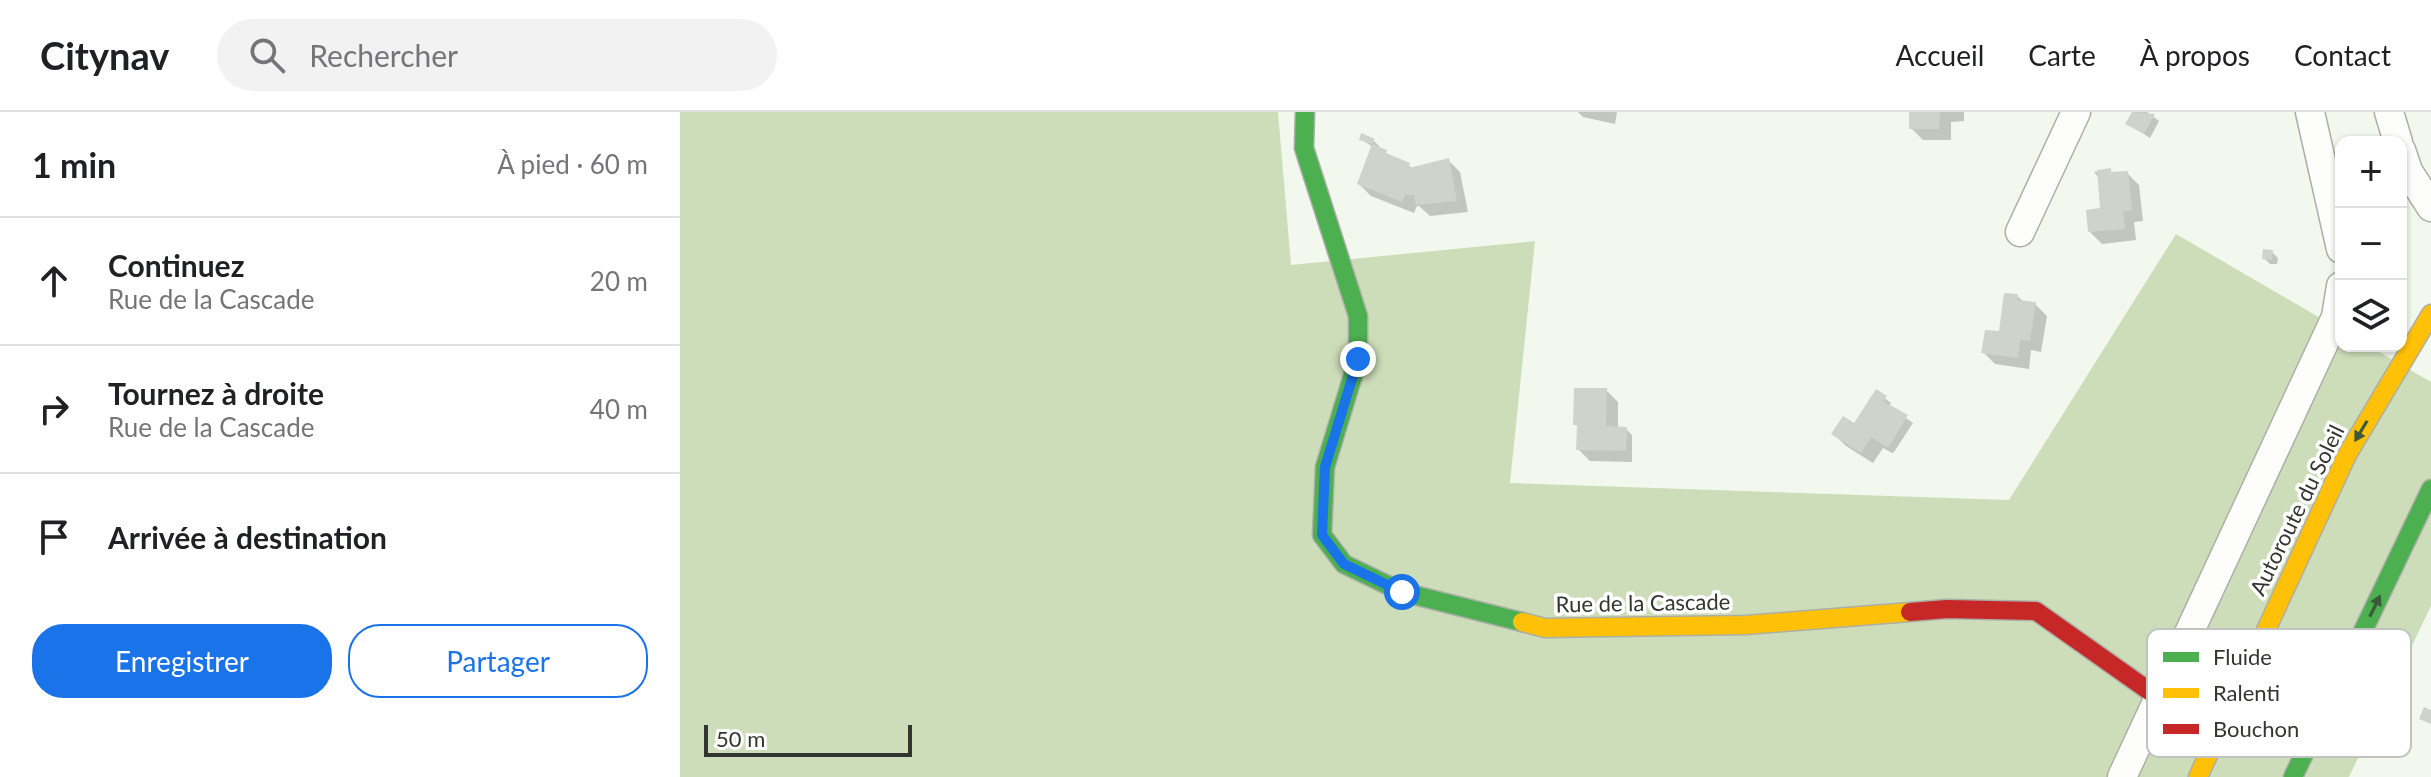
<!DOCTYPE html>
<html lang="fr">
<meta charset="utf-8">
<style>
body{margin:0;font-family:Lato,sans-serif;background:#f2f2f2;color:#202124}
.controls{position:absolute;right:24px;top:24px;display:grid;overflow:hidden;border-radius:16px;box-shadow:0 2px 6px #0004}
.controls button{width:72px;height:72px;display:grid;place-items:center;padding:0;border:0;border-bottom:2px solid #e0e0e0;background:#fff;color:#202124;font:40px sans-serif}
.scale{position:absolute;left:24px;bottom:20px;width:208px;box-sizing:border-box;padding-left:8px;border:4px solid #333630;border-top:0;font-size:22px;line-height:28px;white-space:nowrap;color:#333630;-webkit-text-stroke:6px #fff;paint-order:stroke}
.stop{position:absolute;width:24px;height:24px;margin:-18px;border:6px solid #1a73e8;border-radius:50%;background:#fff}
.stop.end{background:#1a73e8;border-color:#fff;box-shadow:0 2px 8px #0008}
.list{margin:0;padding:0;list-style:none}
h2{display:flex;justify-content:space-between;align-items:center;height:104px;margin:0;padding:0 32px;font-size:34px}
h2 small{font-size:26px;font-weight:400;color:#757577}
.list li{display:grid;grid-template-columns:52px 1fr auto;gap:24px;align-items:center;box-sizing:border-box;height:128px;padding:0 32px;border-top:2px solid #e0e0e0}
.list b{display:block;font-size:30px;white-space:nowrap}
.list p{margin:0;font-size:26px;white-space:nowrap;color:#757577}
.list em{font-size:26px;font-style:normal;color:#757577}
.actions{display:flex;gap:16px;padding:24px 32px}
.actions a{flex:1;padding:18px 0;border:2px solid #1a73e8;border-radius:32px;text-align:center;font-size:28px;color:#1a73e8}
.actions .main{background:#1a73e8;color:#fff}
.icon{flex:none;width:44px;height:44px;fill:none;stroke:currentColor;stroke-width:2;stroke-linecap:round;stroke-linejoin:round}
.map{position:relative;flex:none;width:1751px;height:665px;overflow:hidden}
header{display:flex;align-items:center;gap:48px;box-sizing:border-box;height:112px;padding:0 40px;background:#fff;border-bottom:2px solid #e0e0e0}
header strong{font-size:38px}
nav{display:flex;gap:44px;margin-inline-start:auto;font-size:28px}
.search{width:560px;height:72px;background:#f2f2f2;display:flex;align-items:center;gap:20px;box-sizing:border-box;padding:0 28px;border-radius:44px;color:#757577;font-size:30px}
main{display:flex}
aside{flex:1;background:#fff}
.map>svg:first-child{display:block}
</style>
<header>
<strong>Citynav</strong>
<div class="search"><svg class="icon" aria-label="search" viewBox="0 0 24 24"><circle cx="10" cy="10" r="6"/><path d="M15 15l6 6"/></svg>Rechercher</div>
<nav><a>Accueil</a><a>Carte</a><a>À propos</a><a>Contact</a></nav>
</header>
<main>
<aside>
<h2>1 min<small>À pied · 60 m</small></h2>
<ul class="list">
<li><svg class="icon" aria-label="ahead" viewBox="0 0 24 24"><path d="M12 20V5M6 11l6-6 6 6"/></svg><div><b>Continuez</b><p>Rue de la Cascade</p></div><em>20 m</em></li>
<li><svg class="icon" aria-label="right" viewBox="0 0 24 24"><path d="M7 20v-9h11M14 6l5 5-5 5"/></svg><div><b>Tournez à droite</b><p>Rue de la Cascade</p></div><em>40 m</em></li>
<li><svg class="icon" aria-label="arrive" viewBox="0 0 24 24"><path d="M6 21V4h12l-3 4 3 4H6"/></svg><div><b>Arrivée à destination</b></div></li>
</ul>
<div class="actions"><a class="main">Enregistrer</a><a>Partager</a></div>
</aside>
<div class="map">
<svg width="1751" height="665" viewBox="0 0 1751 665">
<rect width="100%" height="100%" fill="#f3f8ee"/>
<!-- forest -->
<path fill="#ceddb9" d="M0,0H598L611,153L855,129L830,371L1329,388L1496,122L1661,218V234H1689L1751,270V494L1669,665H0Z"/>
<!-- shadow -->
<path fill="#0003" d="M898,0H937L935,12L903,5Z
M1243,0H1284V9L1271,10V28H1243L1231,16Z
M1454,0H1467L1479,9L1470,26L1448,12Z
M681,27L694,29L699,34L698,37L734,57L768,48L780,60L788,100L750,104L739,94H737L734,101L691,84L679,72L693,35Z
M1430,58L1434,62L1447,61L1459,73L1463,109L1454,110L1456,128L1422,132L1410,120L1422,97L1419,66L1414,60Z
M1592,140L1598,146L1597,152H1590L1584,146Z
M1337,184L1344,190L1355,192L1367,204L1361,240L1351,238L1349,257L1315,252L1303,240L1321,221Z
M926,278L938,290V316L946,317L952,323V350L910,349L898,337L899,316L895,312Z
M1196,280L1211,291L1209,294L1233,311L1214,340L1212,341L1203,336L1193,351L1166,334L1154,322L1175,313Z"/>
<!-- building -->
<path fill="#d0d3cc" d="M1229,0H1260L1259,17H1229Z
M1452,0L1475,2L1464,22L1445,12Z
M681,21L695,27L692,32L707,38L706,41L730,51L729,56L769,46L777,89L736,93L734,83H725L722,90L677,72L692,32L679,28Z
M1431,56V60L1448,59L1452,98L1443,99L1445,117L1408,120L1406,98L1420,96L1417,58Z
M1583,137L1593,138L1592,148L1582,147Z
M1324,181L1338,182L1337,188L1356,190L1350,229L1340,228L1338,246L1301,241L1305,218L1319,219Z
M894,276H927L926,314L947,315L946,339L896,338L897,313H893Z
M1196,277L1207,284L1203,289L1228,303L1208,336L1191,325L1181,341L1151,322L1163,304L1174,311Z
M1744,595L1751,598V612L1739,607Z"/>
<g fill="none" stroke-linecap="round" stroke-linejoin="round">
<!-- street casing -->
<g stroke="#acafa8" stroke-width="31">
<path id="street" d="M1630,0L1661,137
M1709,0L1718,30
M1721,38L1728,59L1751,95
M1340,120L1396,0
M1442,665L1656,205L1661,174"/>
</g>
<!-- fast casing -->
<g stroke="#acafa8" stroke-width="21">
<path id="fast" d="M625,0L624,36L678,204V247L645,355L642,423L664,452L722,480L842,510
M1613,665L1751,377"/>
</g>
<!-- slow casing -->
<g stroke="#acafa8" stroke-width="21">
<path id="slow" d="M842,510L865,516L1066,513L1230,500
M1518,665L1667,343L1751,202"/>
</g>
<!-- jam casing -->
<g stroke="#acafa8" stroke-width="21">
<path id="jam" d="M1230,500L1267,497L1356,499L1479,586"/>
</g>
<!-- street -->
<use href="#street" stroke="#fdfefc" stroke-width="28"/>
<!-- fast -->
<use href="#fast" stroke="#4caf50" stroke-width="18"/>
<!-- slow -->
<use href="#slow" stroke="#ffc107" stroke-width="18"/>
<!-- jam -->
<use href="#jam" stroke="#c62828" stroke-width="18"/>
</g>
<!-- one-way arrows -->
<defs><path id="oneway-solid" d="M-6-.8H1V-3.2L6.5 0L1 3.2V.8H-6Z" transform="scale(2)"/></defs>
<g fill="#3a5a3a">
<use href="#oneway-solid" transform="translate(1681 319) rotate(121)"/>
<use href="#oneway-solid" transform="translate(1695 494) rotate(-64)"/>
</g>
<g fill="none" stroke-linecap="round" stroke-linejoin="round">
<!-- route -->
<path stroke="#1a73e8" stroke-width="10" d="M678,247L645,355L642,423L664,452L722,480"/>
</g>
<g text-anchor="middle" stroke-width="7" stroke-linejoin="round" paint-order="stroke">
<!-- street labels -->
<g font-size="22" fill="#333630" stroke="#fff">
<text transform="translate(1617 398) rotate(-64)" y="8">Autoroute du Soleil</text>
<text transform="translate(963 491) rotate(-1)" y="8">Rue de la Cascade</text>
</g>
</g>
<!-- legend -->
<rect x="1467" y="517" width="264" height="128" rx="12" fill="#fff" stroke="#c2c3c1" stroke-width="2"/>
<rect x="1483" y="540" width="36" height="10" fill="#4caf50"/>
<rect x="1483" y="576" width="36" height="10" fill="#ffc107"/>
<rect x="1483" y="612" width="36" height="10" fill="#c62828"/>
<g font-size="22" fill="#333630">
<text x="1533" y="553">Fluide</text>
<text x="1533" y="589">Ralenti</text>
<text x="1533" y="625">Bouchon</text>
</g>
</svg>
<div class="controls">
<button>+</button>
<button>−</button>
<button><svg class="icon" aria-label="layers" viewBox="0 0 24 24"><path d="M12 4l9 5-9 5-9-5zM3 14l9 5 9-5"/></svg></button>
</div>
<div class="scale">50 m</div>
<div class="stop" style="left:722px;top:480px"></div>
<div class="stop end" style="left:678px;top:247px"></div>
</div>
</main>
